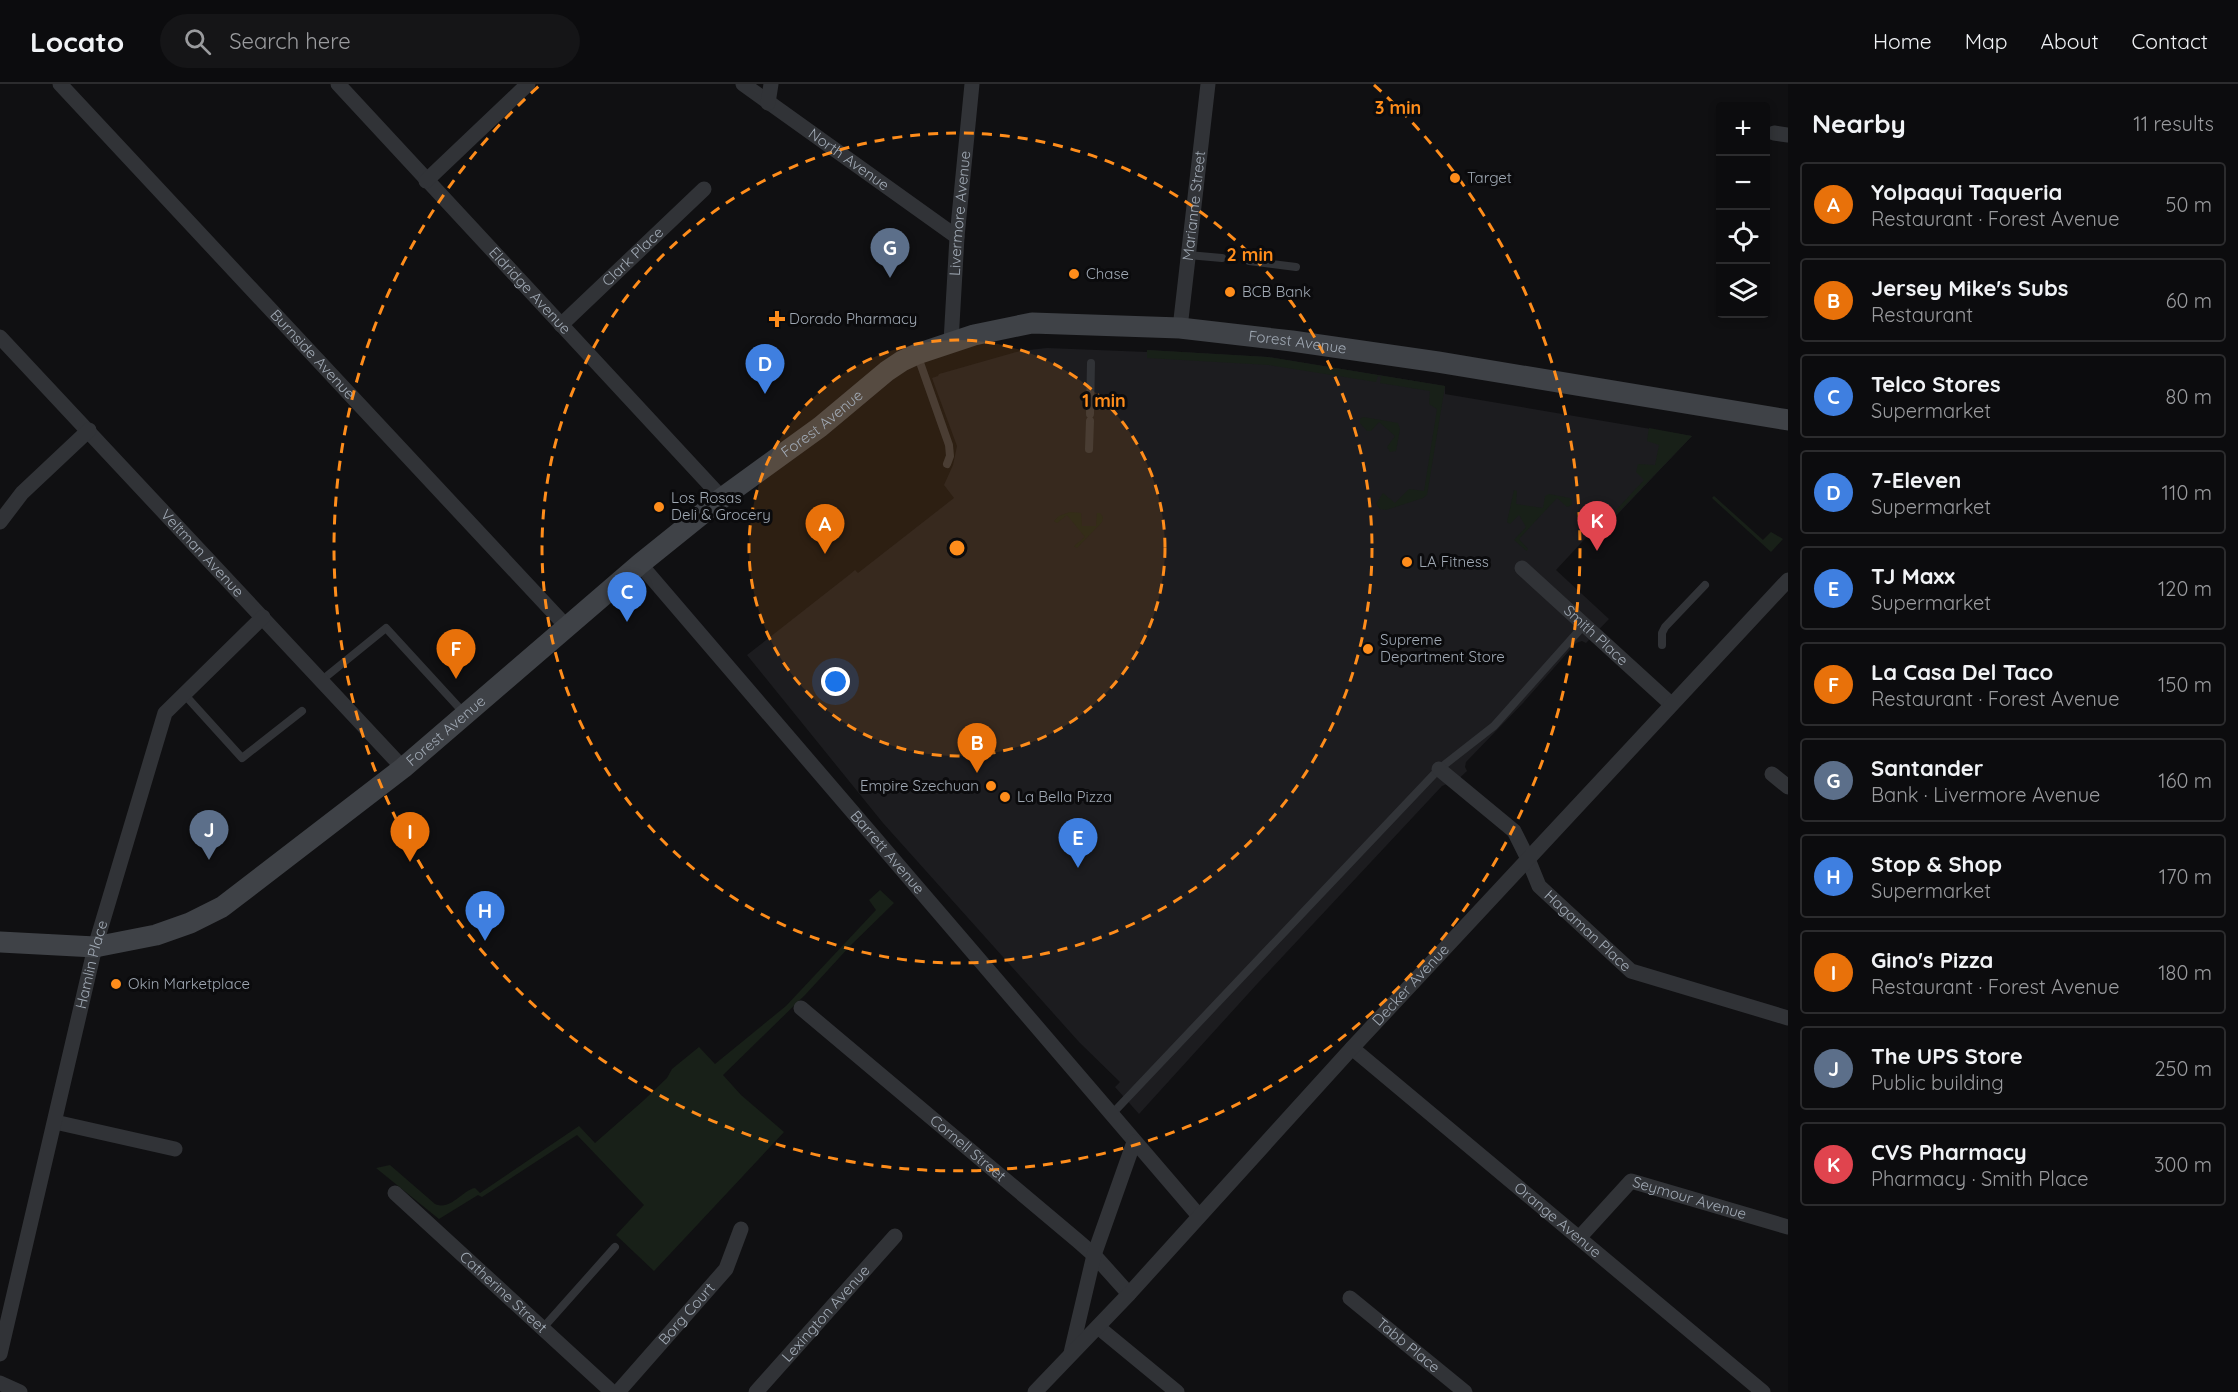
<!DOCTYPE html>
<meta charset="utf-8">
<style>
body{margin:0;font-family:Quicksand,sans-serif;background:#151517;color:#f1f3f6}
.controls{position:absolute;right:18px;top:18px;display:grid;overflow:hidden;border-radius:6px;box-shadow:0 3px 9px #0003}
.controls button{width:54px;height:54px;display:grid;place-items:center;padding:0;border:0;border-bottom:2px solid #2c2c2e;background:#0c0c0e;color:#f1f3f6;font:30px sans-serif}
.you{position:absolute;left:836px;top:598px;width:21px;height:21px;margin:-15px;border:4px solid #fff;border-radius:50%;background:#1a73e8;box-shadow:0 0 0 9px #1a73e833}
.badge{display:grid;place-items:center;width:39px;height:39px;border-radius:50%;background:#8c9099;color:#fff;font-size:20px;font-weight:700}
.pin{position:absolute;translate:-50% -50px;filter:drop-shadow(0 2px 3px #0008)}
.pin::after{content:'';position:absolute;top:32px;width:21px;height:18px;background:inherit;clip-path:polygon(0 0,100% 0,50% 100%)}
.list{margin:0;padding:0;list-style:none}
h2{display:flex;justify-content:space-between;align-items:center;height:78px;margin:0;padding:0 24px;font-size:26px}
h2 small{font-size:20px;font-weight:400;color:#9a9b9e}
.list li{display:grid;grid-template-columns:39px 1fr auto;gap:18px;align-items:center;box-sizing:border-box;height:84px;margin:0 12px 12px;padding:0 12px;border:2px solid #2c2c2e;border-radius:6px}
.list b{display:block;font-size:22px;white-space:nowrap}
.list p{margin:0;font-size:20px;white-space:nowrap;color:#9a9b9e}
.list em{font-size:20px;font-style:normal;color:#9a9b9e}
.icon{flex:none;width:33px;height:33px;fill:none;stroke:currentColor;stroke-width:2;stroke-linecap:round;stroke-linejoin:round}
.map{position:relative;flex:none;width:1788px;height:1308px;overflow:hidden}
header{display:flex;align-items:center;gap:36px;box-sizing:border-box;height:84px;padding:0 30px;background:#0c0c0e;border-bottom:2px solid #2c2c2e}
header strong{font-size:28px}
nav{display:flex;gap:33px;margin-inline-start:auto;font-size:21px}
.search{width:420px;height:54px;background:#151517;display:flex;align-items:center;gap:15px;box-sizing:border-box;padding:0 21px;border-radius:33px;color:#9a9b9e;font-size:22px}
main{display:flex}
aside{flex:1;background:#0c0c0e}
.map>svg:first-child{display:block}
</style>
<header>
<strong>Locato</strong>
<div class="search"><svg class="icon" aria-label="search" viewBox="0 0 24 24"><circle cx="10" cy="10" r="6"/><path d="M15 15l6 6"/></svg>Search here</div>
<nav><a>Home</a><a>Map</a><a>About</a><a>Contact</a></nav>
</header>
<main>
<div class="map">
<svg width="1788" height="1308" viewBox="0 0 1788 1308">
<rect width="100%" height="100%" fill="#101012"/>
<!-- built -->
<path fill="#1c1c1f" d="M1047,264L1147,268V266L1268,273L1445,302V310L1692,352L1613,435L1607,431L1556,486L1609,535L1586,559L1582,557L1576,559L1523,619L1466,678L1465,683L1467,687L1451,702L1447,700L1442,702L1257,900L1139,1030L1115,1003L1120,998L1079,958L883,739L747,571L849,491L855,486L858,489L954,414L944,401L953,381L957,362L932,294L938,292L939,290L1020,267Z"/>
<!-- green -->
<path fill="#182018" d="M1147,266L1268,273L1445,302L1427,411L1423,414L1386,426L1380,425L1376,420L1383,409L1395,419L1409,405L1424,407L1437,325L1429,320L1430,307L1380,299L1381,293L1378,292L1376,298L1269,281L1147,274Z
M1363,333L1398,339L1400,345L1396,367L1390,368L1387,363L1395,352L1379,338L1371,347H1367L1360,339V335Z
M1649,344L1692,352L1615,432L1617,425L1644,396L1636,388L1638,380L1655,381L1659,361L1647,357Z
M1514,406L1517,407L1516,420L1543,424L1545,412L1549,410L1570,414L1572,417V421L1567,423L1557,414L1519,455L1528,465L1527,467L1514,456L1526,443L1519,431L1510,440L1507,438Z
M1714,412L1763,456L1771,448L1783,455L1771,468L1712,414Z
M1070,428L1081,429L1082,442H1096L1097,429H1100L1103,433L1102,438L1077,464L1074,462L1085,453L1067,431L1057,439L1054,437L1059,432Z
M880,806L894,819L850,862L805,911L723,991L741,1011L784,1048L654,1187L616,1151L644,1121L577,1051L482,1113L478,1111L439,1135L376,1084L390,1081L435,1120C451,1127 461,1107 475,1104L480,1109L579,1042L595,1059L643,1017L667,994L672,985L699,963L715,980L786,922L876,826L869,816Z"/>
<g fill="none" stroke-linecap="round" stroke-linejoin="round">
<!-- lane -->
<path stroke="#313337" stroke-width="8" d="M1188,171L1222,174
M1249,177L1296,183
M917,270L949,361L950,372L947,380
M1090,330L1091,279
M1089,365L1090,337
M1662,561V549L1665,543L1705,501
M322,596L386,544L464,629
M184,610L242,674L302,627
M1111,1031L1439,685L1494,642L1584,541
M542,1245L615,1163"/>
<!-- street -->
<g stroke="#313337" stroke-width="15">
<path id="s1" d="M60,0L566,542"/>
<path id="s2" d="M338,0L722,414"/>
<path id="s3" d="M743,0L957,153"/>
<path d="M768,19L771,0"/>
<path d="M1774,49L1788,51"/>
<path d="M426,97L528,0"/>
<path id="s4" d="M561,241L704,105"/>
<path id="s5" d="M1180,244L1208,0"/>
<path id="s6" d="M0,253L403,684"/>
<path id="s7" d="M951,258L957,153L972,0"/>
<path d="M0,438L22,409L89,346"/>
<path id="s8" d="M640,480L1199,1132"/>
<path id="s9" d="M1522,484L1671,620"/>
<path id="s10" d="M1439,685L1514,747L1528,775L1539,802L1631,887L1788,934"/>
<path d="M1772,690L1788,703"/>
<path id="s11" d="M801,924L1078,1157L1094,1171L1129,1210"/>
<path id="s12" d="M1352,964L1763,1308"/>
<path d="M55,1038L175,1065"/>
<path id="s13" d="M395,1109L612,1308"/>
<path id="s14" d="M1579,1154L1631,1097L1788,1143"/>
<path id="s15" d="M1350,1214L1465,1308"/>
<path d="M1098,1243L1177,1308"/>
<path d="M1071,1269L1094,1171L1134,1058"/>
<path id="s16" d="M0,1270L95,863L165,629L263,533"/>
<path d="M0,1299L20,1308"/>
<path id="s17" d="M618,1308L726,1185L741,1145"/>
<path id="s18" d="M756,1308L895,1152"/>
<path id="s19" d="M1035,1308L1129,1210L1352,964L1788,496"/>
</g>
<!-- secondary -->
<path stroke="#3f4247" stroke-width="21" id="s20" d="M0,858L95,863L156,851L190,839L222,823L403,684L640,480L722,414L820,343L887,287L902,277L917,270L974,251L1032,239L1180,244L1292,257L1438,278L1788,336"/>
</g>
<!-- distance rings -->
<circle cx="957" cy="464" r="208" fill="#ff8d1b" fill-opacity=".12"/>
<g fill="none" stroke="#ff8d1b" stroke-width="3" stroke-dasharray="10 8">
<circle cx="957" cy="464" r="208"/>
<circle cx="957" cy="464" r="415"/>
<path d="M1374 1A623 623 0 1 1 540 1"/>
</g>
<!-- markers -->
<g fill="#ff8d1b" stroke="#0b0b0d" stroke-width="2">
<circle cx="1455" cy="94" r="6"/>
<circle cx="1074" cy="190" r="6"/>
<circle cx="1230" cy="208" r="6"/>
<path d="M774 226h6v6h6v6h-6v6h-6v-6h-6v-6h6z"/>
<circle cx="659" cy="423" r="6"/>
<circle cx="1407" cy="478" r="6"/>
<circle cx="1368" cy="565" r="6"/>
<circle cx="991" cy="702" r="6"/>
<circle cx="1005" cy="713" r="6"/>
<circle cx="116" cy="900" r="6"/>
</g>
<g text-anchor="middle" stroke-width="6" stroke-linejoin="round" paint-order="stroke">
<!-- street labels -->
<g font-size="15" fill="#a0a9b4" stroke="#0b0b0d">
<text dy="5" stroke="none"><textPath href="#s3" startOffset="130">North Avenue</textPath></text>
<text dy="5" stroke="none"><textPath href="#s5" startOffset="123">Marianne Street</textPath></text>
<text dy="5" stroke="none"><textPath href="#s7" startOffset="129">Livermore Avenue</textPath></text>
<text dy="5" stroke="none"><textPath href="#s4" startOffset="99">Clark Place</textPath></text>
<text dy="5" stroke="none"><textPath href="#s2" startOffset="282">Eldridge Avenue</textPath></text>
<text dy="5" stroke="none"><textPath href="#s20" startOffset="1504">Forest Avenue</textPath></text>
<text dy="5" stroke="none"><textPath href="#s1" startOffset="370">Burnside Avenue</textPath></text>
<text dy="5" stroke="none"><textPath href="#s20" startOffset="1000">Forest Avenue</textPath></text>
<text dy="5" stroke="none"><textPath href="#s6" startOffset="296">Veltman Avenue</textPath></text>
<text dy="5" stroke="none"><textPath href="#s9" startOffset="100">Smith Place</textPath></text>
<text dy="5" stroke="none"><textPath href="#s20" startOffset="514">Forest Avenue</textPath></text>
<text dy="5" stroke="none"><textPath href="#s8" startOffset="380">Barrett Avenue</textPath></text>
<text dy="5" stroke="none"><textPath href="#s10" startOffset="224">Hagaman Place</textPath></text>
<text dy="5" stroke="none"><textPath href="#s16" startOffset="400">Hamlin Place</textPath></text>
<text dy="5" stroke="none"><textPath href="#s19" startOffset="554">Decker Avenue</textPath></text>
<text dy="5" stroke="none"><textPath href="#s11" startOffset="218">Cornell Street</textPath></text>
<text dy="5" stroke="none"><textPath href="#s14" startOffset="138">Seymour Avenue</textPath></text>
<text dy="5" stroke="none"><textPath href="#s12" startOffset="268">Orange Avenue</textPath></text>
<text dy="5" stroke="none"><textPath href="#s13" startOffset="147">Catherine Street</textPath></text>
<text dy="5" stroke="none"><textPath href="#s17" startOffset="104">Borg Court</textPath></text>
<text dy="5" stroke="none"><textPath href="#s18" startOffset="105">Lexington Avenue</textPath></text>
<text dy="5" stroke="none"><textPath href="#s15" startOffset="75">Tabb Place</textPath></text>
</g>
<!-- poi labels -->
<g font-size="15" fill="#a0a9b4" stroke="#0b0b0d" text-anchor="start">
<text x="1467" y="99">Target</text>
<text x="1086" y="195">Chase</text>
<text x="1242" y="213">BCB Bank</text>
<text x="789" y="240">Dorado Pharmacy</text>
<text x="671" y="419">Los Rosas<tspan x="671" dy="17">Deli &amp; Grocery</tspan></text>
<text x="1419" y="483">LA Fitness</text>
<text x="1380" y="561">Supreme<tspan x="1380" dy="17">Department Store</tspan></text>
<text x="979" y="707" text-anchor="end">Empire Szechuan</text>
<text x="1017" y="718">La Bella Pizza</text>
<text x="128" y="905">Okin Marketplace</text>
</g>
</g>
<circle cx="957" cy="464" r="9" fill="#ff8d1b" stroke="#0b0b0d" stroke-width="3"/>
<g font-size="18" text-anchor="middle" font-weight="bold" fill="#ff8d1b" stroke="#0b0b0d" stroke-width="6" stroke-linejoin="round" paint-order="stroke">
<text x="1398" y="30">3 min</text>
<text x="1250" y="177">2 min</text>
<text x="1104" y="323">1 min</text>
</g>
</svg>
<div class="controls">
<button>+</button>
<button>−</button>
<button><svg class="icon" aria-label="locate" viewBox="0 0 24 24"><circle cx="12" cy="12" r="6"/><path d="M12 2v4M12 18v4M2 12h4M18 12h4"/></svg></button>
<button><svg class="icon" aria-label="layers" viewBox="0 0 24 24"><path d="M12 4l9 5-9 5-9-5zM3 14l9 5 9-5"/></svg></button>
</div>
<div class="you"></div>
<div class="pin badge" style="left:825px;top:470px;background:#e8710a">A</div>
<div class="pin badge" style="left:977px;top:689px;background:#e8710a">B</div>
<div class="pin badge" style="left:627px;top:538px;background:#3f7fe0">C</div>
<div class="pin badge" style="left:765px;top:310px;background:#3f7fe0">D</div>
<div class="pin badge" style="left:1078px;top:784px;background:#3f7fe0">E</div>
<div class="pin badge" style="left:456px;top:595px;background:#e8710a">F</div>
<div class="pin badge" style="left:890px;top:194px;background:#5c6f8a">G</div>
<div class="pin badge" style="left:485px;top:857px;background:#3f7fe0">H</div>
<div class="pin badge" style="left:410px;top:778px;background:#e8710a">I</div>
<div class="pin badge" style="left:209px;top:776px;background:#5c6f8a">J</div>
<div class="pin badge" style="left:1597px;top:467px;background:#e0444e">K</div>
</div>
<aside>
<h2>Nearby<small>11 results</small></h2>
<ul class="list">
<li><span class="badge" style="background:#e8710a">A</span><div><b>Yolpaqui Taqueria</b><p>Restaurant · Forest Avenue</p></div><em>50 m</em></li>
<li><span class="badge" style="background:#e8710a">B</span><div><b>Jersey Mike's Subs</b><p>Restaurant</p></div><em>60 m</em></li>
<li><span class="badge" style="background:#3f7fe0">C</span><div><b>Telco Stores</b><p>Supermarket</p></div><em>80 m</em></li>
<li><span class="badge" style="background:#3f7fe0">D</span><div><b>7-Eleven</b><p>Supermarket</p></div><em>110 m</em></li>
<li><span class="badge" style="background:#3f7fe0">E</span><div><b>TJ Maxx</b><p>Supermarket</p></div><em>120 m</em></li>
<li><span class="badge" style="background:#e8710a">F</span><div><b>La Casa Del Taco</b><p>Restaurant · Forest Avenue</p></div><em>150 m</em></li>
<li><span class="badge" style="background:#5c6f8a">G</span><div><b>Santander</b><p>Bank · Livermore Avenue</p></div><em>160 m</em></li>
<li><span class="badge" style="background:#3f7fe0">H</span><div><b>Stop &amp; Shop</b><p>Supermarket</p></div><em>170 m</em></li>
<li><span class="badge" style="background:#e8710a">I</span><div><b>Gino's Pizza</b><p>Restaurant · Forest Avenue</p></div><em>180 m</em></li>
<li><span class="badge" style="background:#5c6f8a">J</span><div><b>The UPS Store</b><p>Public building</p></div><em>250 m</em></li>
<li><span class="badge" style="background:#e0444e">K</span><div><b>CVS Pharmacy</b><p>Pharmacy · Smith Place</p></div><em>300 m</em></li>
</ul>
</aside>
</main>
